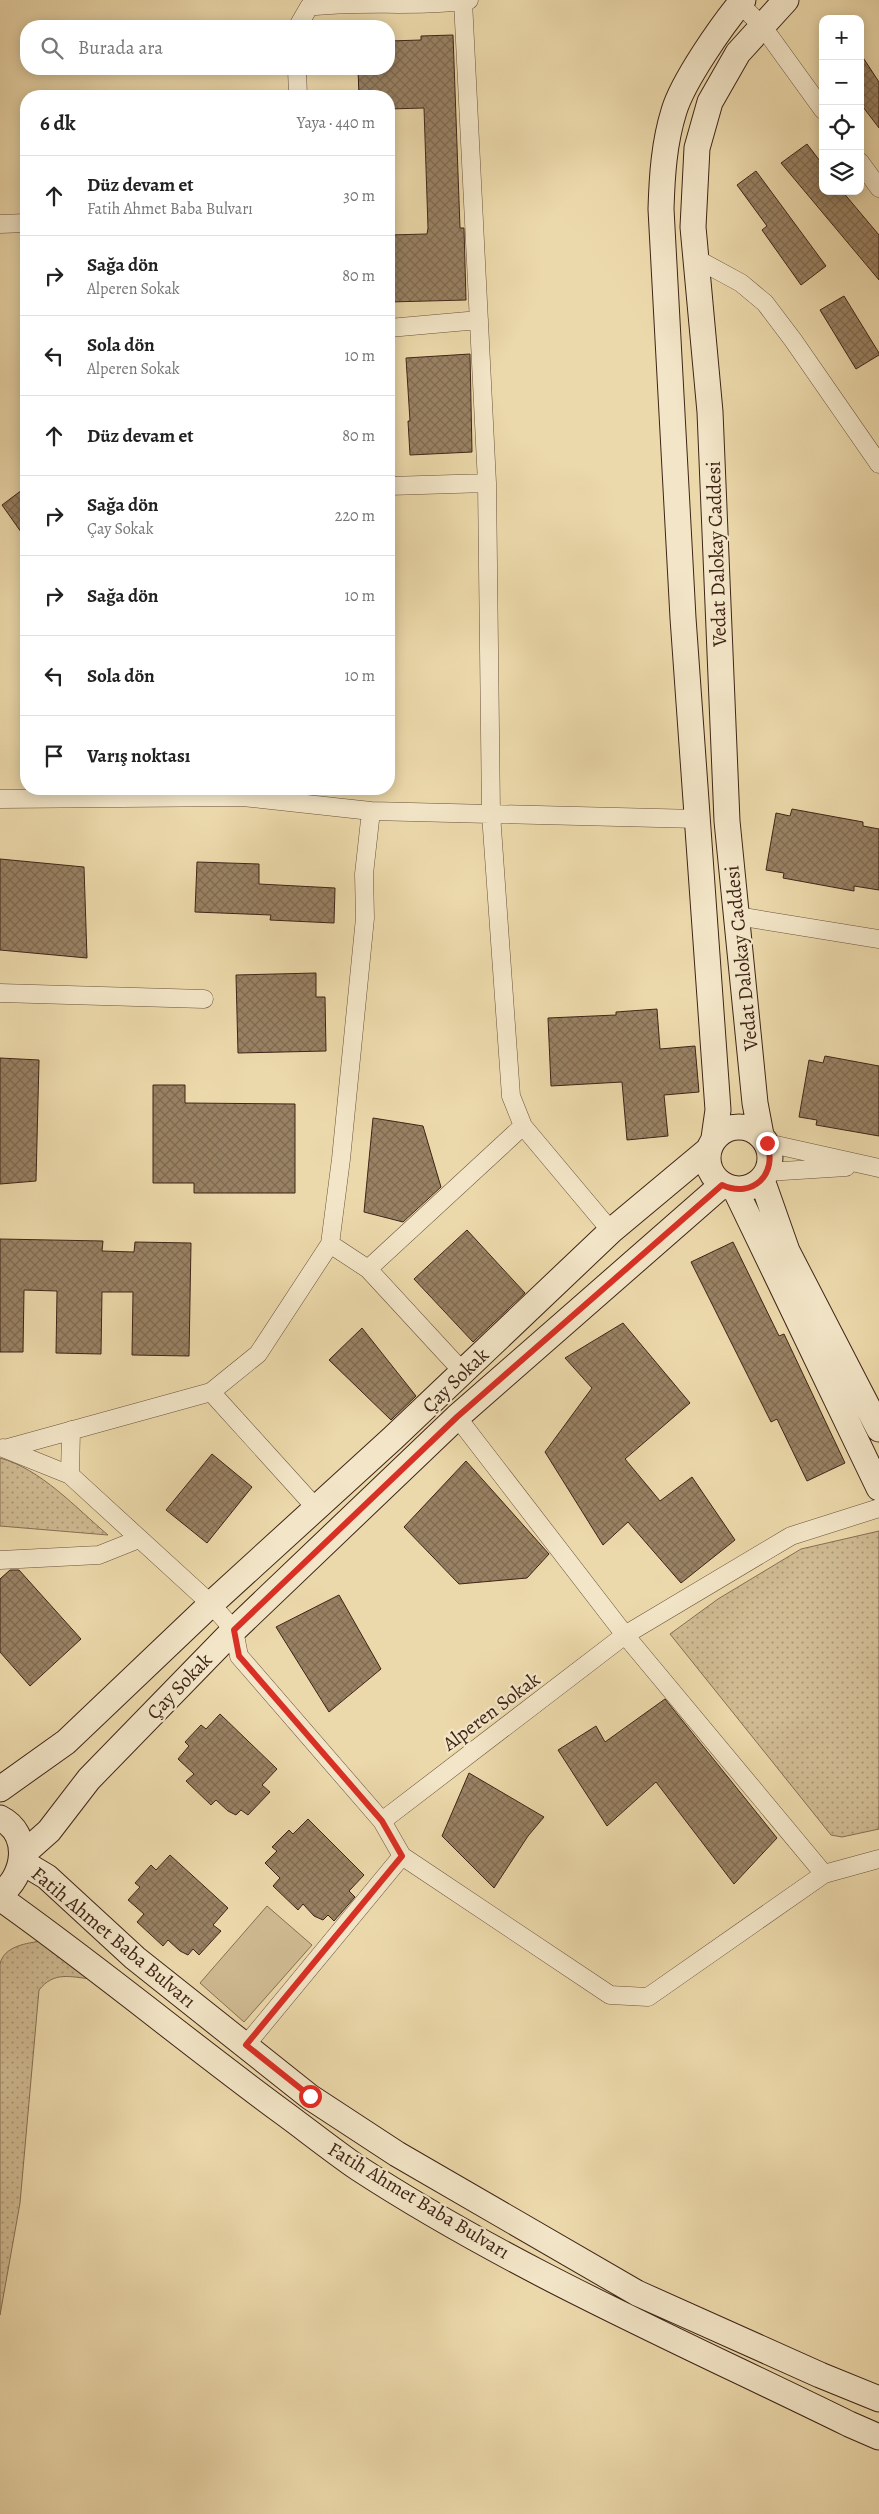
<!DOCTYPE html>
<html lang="tr">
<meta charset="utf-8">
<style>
body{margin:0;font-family:Alegreya,serif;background:#f6f6f6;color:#222}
.controls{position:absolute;right:15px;top:15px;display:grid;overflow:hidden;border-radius:10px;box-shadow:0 2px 12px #0003}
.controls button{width:45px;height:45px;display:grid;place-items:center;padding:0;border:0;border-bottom:1px solid #e0e0e0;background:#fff;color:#222;font:25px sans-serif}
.stop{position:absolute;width:15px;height:15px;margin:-11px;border:4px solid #d93025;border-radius:50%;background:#fff}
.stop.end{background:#d93025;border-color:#fff;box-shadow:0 1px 5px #0008}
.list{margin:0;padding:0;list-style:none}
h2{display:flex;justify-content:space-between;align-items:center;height:65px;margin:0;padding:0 20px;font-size:21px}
h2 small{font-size:16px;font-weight:400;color:#767676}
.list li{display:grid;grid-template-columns:32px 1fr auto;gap:15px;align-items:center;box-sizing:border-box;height:80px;padding:0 20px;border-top:1px solid #e0e0e0}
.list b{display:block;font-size:19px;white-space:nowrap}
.list p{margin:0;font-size:16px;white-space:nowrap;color:#767676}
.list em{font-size:16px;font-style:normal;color:#767676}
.icon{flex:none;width:28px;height:28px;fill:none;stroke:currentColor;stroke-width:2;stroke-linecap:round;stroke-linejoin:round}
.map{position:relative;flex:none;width:879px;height:2514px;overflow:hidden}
.search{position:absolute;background:#fff;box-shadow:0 2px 12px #0003;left:20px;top:20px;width:375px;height:55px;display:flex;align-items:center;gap:12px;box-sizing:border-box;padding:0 18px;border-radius:20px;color:#767676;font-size:19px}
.panel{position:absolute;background:#fff;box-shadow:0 2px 12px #0003;left:20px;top:90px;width:375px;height:705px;border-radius:20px}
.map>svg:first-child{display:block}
</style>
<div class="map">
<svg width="879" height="2514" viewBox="0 0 879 2514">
<defs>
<pattern id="park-dots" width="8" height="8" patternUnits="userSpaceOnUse" patternTransform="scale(1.25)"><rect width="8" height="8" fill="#cfba92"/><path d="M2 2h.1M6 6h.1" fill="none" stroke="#a99776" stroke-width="1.8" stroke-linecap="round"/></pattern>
<pattern id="building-cross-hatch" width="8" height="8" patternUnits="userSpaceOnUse" patternTransform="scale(1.25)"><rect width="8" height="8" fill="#998264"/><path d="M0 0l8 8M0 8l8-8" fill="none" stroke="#7e6a51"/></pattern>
</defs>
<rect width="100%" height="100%" fill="#ecd9ab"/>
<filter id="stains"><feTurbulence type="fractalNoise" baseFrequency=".004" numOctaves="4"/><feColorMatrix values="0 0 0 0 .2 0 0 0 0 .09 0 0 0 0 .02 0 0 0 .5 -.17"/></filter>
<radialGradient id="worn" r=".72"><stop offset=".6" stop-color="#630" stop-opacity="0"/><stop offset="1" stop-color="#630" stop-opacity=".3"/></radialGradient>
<!-- grass -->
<path fill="#cfba92" stroke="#876f54" d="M267,1906L312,1945L244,2022L200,1983Z"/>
<!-- park -->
<path fill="url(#park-dots)" stroke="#876f54" d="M0,1458C41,1469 76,1508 108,1535L0,1526Z
M879,1531V1829L842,1837L831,1835L670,1634L718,1599L801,1549Z
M42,1941L92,1979C70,1977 54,1971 39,1990L20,2203L0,2315V1964C4,1946 27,1943 42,1941Z"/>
<!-- building -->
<path fill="url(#building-cross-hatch)" stroke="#3f2417" d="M453,35L460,228H464L466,300L389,302V235L427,234L428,228L424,108L389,109V96H359L358,69H389V41L421,40V36Z
M860,53L879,82V128L860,103Z
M807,144L823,165V191H842L879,235V280L781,163Z
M756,171L826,266L801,285L762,230L767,226L737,185Z
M844,296L879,353V355L856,369L820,310Z
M470,354L472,452L410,455L408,421H410L406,358Z
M26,487V539L2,505Z
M792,809L863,822V826L879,829V890L854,886V891L783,878L784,873L766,870L776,813L790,816Z
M0,859L84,867L87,958L0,950Z
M197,862L259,864V884L335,888L334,923L270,920L271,915L195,912Z
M316,973V997H325L326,1051L238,1053L236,975Z
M657,1009L660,1049L695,1046L699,1092L664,1095L668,1136L627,1140L622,1082L551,1086L548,1018L616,1015V1012Z
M825,1056L879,1066V1136L816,1125L817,1120L799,1117L809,1060L823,1063Z
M0,1058L39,1060L36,1181L0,1184Z
M153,1085H185V1103L295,1104V1193H194V1183H153Z
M373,1118L423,1126L441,1187L403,1222L364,1212Z
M467,1230L525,1293L473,1342L414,1279Z
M0,1239L103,1241L102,1251L134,1252L135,1242L191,1243L189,1356L132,1355L133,1292H102L101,1354L56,1353L57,1291L24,1290L23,1352H0Z
M733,1242L779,1336L784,1334L845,1463L807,1481L777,1419L771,1422L691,1262Z
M623,1323L690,1403L625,1459L660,1501L692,1477L735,1540L681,1583L628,1522L603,1545L545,1452L592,1388L565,1358Z
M362,1328L416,1396L391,1420L329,1360Z
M212,1454L252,1487L207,1543L166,1510Z
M466,1461L549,1554L527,1578L459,1584L404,1527Z
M10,1570H19L81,1639L30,1686L0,1652V1579Z
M339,1595L381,1669L329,1712L276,1627Z
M665,1699L777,1838L734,1884L656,1782L607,1826L558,1750L596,1726L605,1742Z
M220,1714L277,1769L262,1785L270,1792L248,1815L241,1810L236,1815L228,1811L216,1800L211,1805L186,1781L194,1774L178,1759L189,1746L185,1742L201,1725L206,1729Z
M469,1773L544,1817L528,1836L494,1888L442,1836Z
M308,1819L364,1875L349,1891L355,1897L334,1921L328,1915L323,1920L314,1916L303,1904L298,1910L273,1886L280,1878L265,1863L277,1851L272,1847L289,1830L293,1834Z
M170,1855L228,1908L213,1925L221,1931L199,1955L193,1949L188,1955L180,1951L168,1940L163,1946L137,1922L144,1914L128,1900L140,1887L135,1883L151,1865L156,1870Z"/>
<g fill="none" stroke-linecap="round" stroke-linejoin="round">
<!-- street casing -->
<g stroke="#6a513c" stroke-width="19">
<path id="street" d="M736,0L763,27L823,110
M298,26L309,7C362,0 416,8 469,0
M297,69L298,96
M860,162L879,188
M0,224L26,223
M695,258L741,283L765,303L793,340L879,464
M389,328L479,320
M487,483L491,814L511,1096L523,1126L611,1231
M389,486L487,483L463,1
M0,799L243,797L371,811L698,819
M737,916L879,939
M0,993L204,999
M767,1143L879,1168
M767,1172L846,1167
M330,1244L341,1159L365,918L364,874L371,811
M368,1269L463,1372
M211,1392L316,1508
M457,1417L625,1635L824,1874
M3,1448L70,1475L211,1604L234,1630L239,1656L382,1821
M8,1448L211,1392L258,1354L330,1244L368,1269L523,1126
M70,1475L71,1430
M0,1560L99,1555L139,1539
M402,1856L610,1995L648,1997L824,1874L879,1859
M246,2045L402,1856L382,1821L625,1635L791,1536L879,1508"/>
</g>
<!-- secondary casing -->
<g stroke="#3f2417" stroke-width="27">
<path id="secondary" d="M708 1158a31 31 0 1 1 62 0a31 31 0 1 1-62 0Z
M761,1135L755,1103L727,821L710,412L693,227L697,148L710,102L738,53L786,0
M714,1138L718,1110L683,618L661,209C662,176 664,143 674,111C683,81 722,25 743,0
M762,1180L787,1251L879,1429
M735,1189L879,1488
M0,1789L66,1742L211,1604L393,1438L611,1231L708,1150
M0,1818C32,1834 25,1877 0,1894
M22,1855L49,1831L89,1779L234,1630L457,1417L722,1185
M22,1862L47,1877L135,1958L310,2097L397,2154L637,2293L820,2375L879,2399
M0,1898C96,1966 186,2041 281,2111C307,2130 332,2150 358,2168C513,2269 684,2343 849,2424L879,2437"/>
</g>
<!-- street -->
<use href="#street" stroke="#f3e6c8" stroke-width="18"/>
<!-- secondary -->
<use href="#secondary" stroke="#f3e6c8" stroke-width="25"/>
</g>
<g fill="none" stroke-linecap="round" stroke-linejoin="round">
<!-- route -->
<path stroke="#d93025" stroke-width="6" d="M310,2096L246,2045L402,1856L382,1821L239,1656L234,1630L457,1417L722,1185C753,1199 778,1174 767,1143"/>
</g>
<g text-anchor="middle" stroke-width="4.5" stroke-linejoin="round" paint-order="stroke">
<!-- street labels -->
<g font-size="20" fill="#3f2417" stroke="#f3e6c8">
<text transform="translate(716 554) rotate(-92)" y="7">Vedat Dalokay Caddesi</text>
<text transform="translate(741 958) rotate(-96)" y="7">Vedat Dalokay Caddesi</text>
<text transform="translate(455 1380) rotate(-44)" y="7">Çay Sokak</text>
<text transform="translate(179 1686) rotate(-46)" y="7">Çay Sokak</text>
<text transform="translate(491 1711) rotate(-37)" y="7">Alperen Sokak</text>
<text transform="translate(114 1937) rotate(40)" y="7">Fatih Ahmet Baba Bulvarı</text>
<text transform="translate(419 2200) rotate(31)" y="7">Fatih Ahmet Baba Bulvarı</text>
</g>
</g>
<rect width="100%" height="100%" filter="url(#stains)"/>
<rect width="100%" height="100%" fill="url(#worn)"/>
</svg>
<div class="controls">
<button>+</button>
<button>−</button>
<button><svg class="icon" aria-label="locate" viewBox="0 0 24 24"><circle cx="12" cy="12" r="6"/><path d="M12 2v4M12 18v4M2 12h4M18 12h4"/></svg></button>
<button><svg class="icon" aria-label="layers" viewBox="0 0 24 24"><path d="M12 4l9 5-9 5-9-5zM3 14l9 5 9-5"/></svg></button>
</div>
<div class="stop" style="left:310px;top:2096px"></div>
<div class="stop end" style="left:767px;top:1143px"></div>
<div class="search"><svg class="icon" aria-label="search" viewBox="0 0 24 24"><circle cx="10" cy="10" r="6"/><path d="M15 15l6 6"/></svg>Burada ara</div>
<section class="panel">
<h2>6 dk<small>Yaya · 440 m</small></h2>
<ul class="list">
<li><svg class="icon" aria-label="ahead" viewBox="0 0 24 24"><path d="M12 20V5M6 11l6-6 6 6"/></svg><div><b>Düz devam et</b><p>Fatih Ahmet Baba Bulvarı</p></div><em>30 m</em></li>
<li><svg class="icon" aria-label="right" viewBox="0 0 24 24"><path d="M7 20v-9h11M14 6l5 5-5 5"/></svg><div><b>Sağa dön</b><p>Alperen Sokak</p></div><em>80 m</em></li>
<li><svg class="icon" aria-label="left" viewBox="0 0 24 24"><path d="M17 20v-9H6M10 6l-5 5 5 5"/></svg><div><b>Sola dön</b><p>Alperen Sokak</p></div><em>10 m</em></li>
<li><svg class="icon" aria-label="ahead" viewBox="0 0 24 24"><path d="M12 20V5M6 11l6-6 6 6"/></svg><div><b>Düz devam et</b></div><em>80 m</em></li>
<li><svg class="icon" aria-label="right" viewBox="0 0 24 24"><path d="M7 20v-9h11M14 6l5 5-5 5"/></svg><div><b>Sağa dön</b><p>Çay Sokak</p></div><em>220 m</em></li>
<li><svg class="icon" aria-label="right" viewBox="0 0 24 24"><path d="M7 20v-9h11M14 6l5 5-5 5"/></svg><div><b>Sağa dön</b></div><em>10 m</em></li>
<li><svg class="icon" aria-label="left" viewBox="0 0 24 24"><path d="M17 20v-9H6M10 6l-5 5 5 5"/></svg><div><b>Sola dön</b></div><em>10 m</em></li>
<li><svg class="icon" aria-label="arrive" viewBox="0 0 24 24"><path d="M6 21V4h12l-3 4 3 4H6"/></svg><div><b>Varış noktası</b></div></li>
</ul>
</section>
</div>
